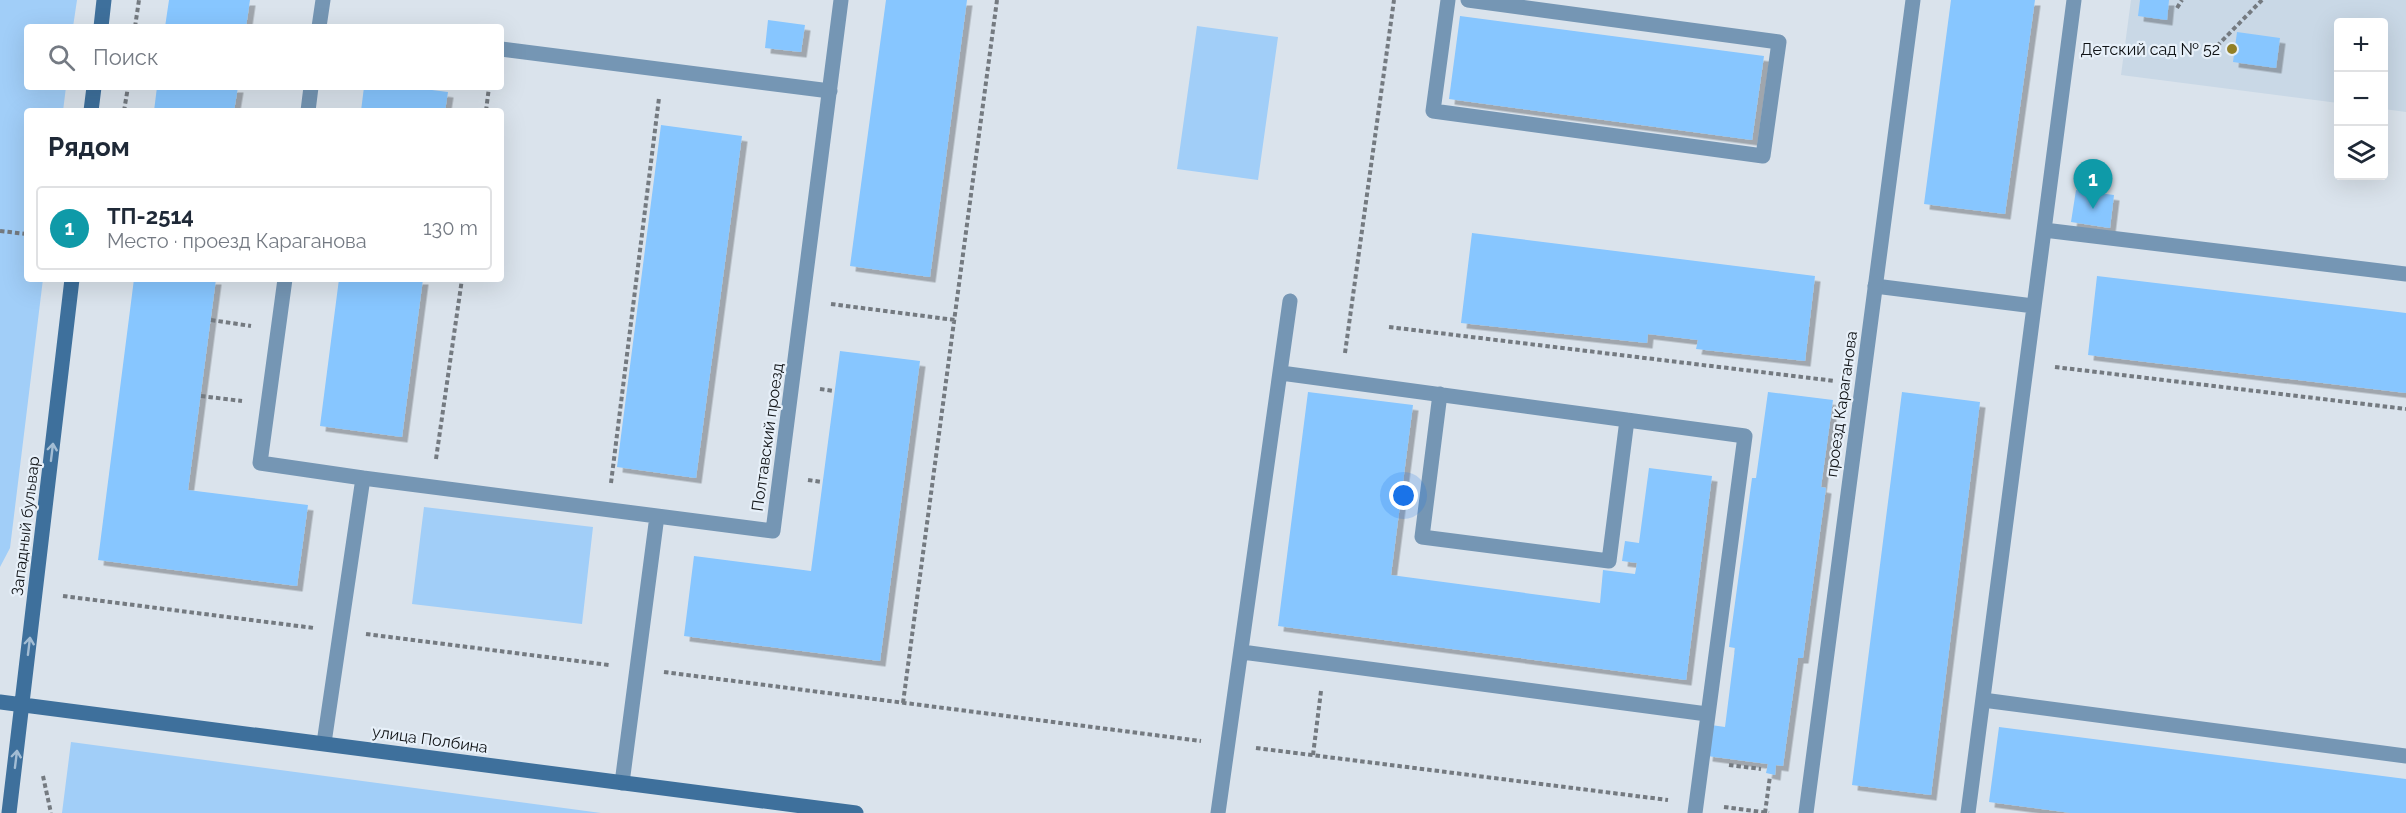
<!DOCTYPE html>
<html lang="ru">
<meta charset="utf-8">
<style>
body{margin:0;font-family:Raleway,sans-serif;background:#f6f6f7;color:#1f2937}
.controls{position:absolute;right:18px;top:18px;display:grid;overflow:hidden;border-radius:6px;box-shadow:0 6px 24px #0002}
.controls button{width:54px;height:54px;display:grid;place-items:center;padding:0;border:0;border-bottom:2px solid #e0e1e3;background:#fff;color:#1f2937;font:30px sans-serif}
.you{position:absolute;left:1404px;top:496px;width:21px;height:21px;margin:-15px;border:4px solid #fff;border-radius:50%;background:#1a73e8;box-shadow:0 0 0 9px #1a73e833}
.badge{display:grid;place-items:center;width:39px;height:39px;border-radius:50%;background:#928027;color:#fff;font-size:20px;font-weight:700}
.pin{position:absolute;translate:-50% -50px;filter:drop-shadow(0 2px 3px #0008)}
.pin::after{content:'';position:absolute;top:32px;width:21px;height:18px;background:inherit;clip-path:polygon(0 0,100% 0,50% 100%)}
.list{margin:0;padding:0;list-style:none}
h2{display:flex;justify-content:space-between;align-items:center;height:78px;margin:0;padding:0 24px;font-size:26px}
h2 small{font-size:20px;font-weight:400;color:#747a83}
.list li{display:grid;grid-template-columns:39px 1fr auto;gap:18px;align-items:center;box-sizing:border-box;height:84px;margin:0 12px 12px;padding:0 12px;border:2px solid #e0e1e3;border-radius:6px}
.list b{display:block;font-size:22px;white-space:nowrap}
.list p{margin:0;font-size:20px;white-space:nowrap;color:#747a83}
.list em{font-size:20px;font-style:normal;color:#747a83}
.icon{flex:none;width:33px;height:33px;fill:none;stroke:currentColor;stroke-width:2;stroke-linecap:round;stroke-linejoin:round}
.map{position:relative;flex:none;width:2406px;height:813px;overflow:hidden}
.search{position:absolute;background:#fff;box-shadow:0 6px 24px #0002;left:24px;top:24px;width:480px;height:66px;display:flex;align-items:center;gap:15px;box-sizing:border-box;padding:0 21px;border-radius:6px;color:#747a83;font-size:22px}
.panel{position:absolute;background:#fff;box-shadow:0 6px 24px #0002;left:24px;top:108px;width:480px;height:174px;border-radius:6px}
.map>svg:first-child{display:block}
</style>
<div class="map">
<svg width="2406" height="813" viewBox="0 0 2406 813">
<defs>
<filter id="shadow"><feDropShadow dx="5.5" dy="5.5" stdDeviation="0" flood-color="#0004"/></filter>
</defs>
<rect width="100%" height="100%" fill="#dae3ec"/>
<!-- built -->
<path fill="#c9d8e6" d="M2131,0H2406V112L2384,109V22H2338V103L2121,75Z"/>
<!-- green -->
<path fill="#a1cef8" d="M0,0H77L73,27H27V87H66L63,111H27V279H43L10,548L0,567Z
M1197,26L1278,37L1258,180L1177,169Z
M424,507L593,527L582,624L412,604Z
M71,742L601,813H62Z"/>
<!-- building -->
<path fill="#87c6ff" filter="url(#shadow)" d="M169,0H250L246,27H165Z
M886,0H967L930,277L850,266Z
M1951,0H2035L2005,214L1924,204Z
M2140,0H2169L2167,20L2138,16Z
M1460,16L1764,56L1752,140L1449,99Z
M768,20L805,25L801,52L765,48Z
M2237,32L2280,38L2276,68L2233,62Z
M157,87H238L234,111H154Z
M364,87H408L448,92L445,111H361Z
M661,125L742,136L696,478L617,467Z
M2076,190L2114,195L2110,228L2071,222Z
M1472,233L1815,276L1805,361L1696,349L1698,340L1648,334L1647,343L1461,323Z
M2097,276L2406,313V393L2088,355Z
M134,279H216L188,490L308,505L297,586L98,560Z
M339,279H423L402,437L320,426Z
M840,351L920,361L880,661L684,636L694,556L811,571Z
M1308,392L1413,405L1391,575L1600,603L1603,570L1635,574L1637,563L1622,561L1625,541L1639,543L1649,468L1712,476L1686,680L1278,626Z
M1768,392L1833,400L1821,487L1826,488L1803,658H1798L1783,766L1776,765L1775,775L1766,773L1768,764L1707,756L1711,725L1725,727L1735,648L1729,647L1752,478H1756Z
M1902,392L1980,402L1931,795L1852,785Z
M1999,727L2406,779V813H2071L1989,802Z"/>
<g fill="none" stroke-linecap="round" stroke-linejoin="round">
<!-- path -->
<path stroke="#747a80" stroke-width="4" stroke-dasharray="4.5 3" stroke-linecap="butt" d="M2177,8L2182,0
M135,27L139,0
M2217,46L2262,0
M124,111L128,87
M486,111L489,87
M0,231L27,234
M831,304L955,320
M211,320L251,326
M1389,327L1835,381
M1345,353L1394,0
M2055,367L2406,409
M820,389L834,391
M201,396L242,401
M436,459L462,279
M808,480L822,482
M611,483L659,98
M63,596L314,628
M366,634L609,665
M664,672L1201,741
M903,703L997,0
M1256,748L1668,800
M1313,755L1321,691
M1729,765L1761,769
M43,776L51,813
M1724,807L1769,813
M1765,813L1770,776"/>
<!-- lane -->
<path stroke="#7596b4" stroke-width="15" d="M1448,0L1433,111L1763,156L1779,42L1468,0
M319,27L323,0
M501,49L830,91
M308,111L311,87
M2044,230L2406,274
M285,279L260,463L363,478L324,743
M1875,286L2034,306
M1281,373L1745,436L1695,813
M1440,394L1422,537L1609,561L1627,420
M363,478L657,516
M1242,652L1707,714
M1983,700L2406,756
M622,783L657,516L773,531L841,0
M1218,813L1290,301
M1968,813L2074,0"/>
<!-- street -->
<path stroke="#7596b4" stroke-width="15" d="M1806,813L1913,0"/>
<!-- secondary -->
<path stroke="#3e709c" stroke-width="15" d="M101,27L104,0
M91,111L94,87
M0,702L856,813
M9,813L72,279"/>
</g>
<!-- one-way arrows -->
<defs><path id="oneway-shaft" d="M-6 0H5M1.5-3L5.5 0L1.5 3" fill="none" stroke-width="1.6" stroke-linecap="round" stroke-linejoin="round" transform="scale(1.5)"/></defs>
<g stroke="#a3bdd4">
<use href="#oneway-shaft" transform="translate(52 452) rotate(-83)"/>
<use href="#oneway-shaft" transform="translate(29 646) rotate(-83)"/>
<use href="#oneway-shaft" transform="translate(16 759) rotate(-83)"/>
</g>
<!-- markers -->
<circle fill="#928027" stroke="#e7f0f9" stroke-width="2" cx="2232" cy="49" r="6"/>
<g text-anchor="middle" stroke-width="4.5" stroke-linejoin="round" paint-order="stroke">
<!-- poi labels -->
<g font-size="16" fill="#0e1114" stroke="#e7f0f9" text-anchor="end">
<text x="2220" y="55">Детский сад № 52</text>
</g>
<!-- street labels -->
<g font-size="16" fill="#0e1114" stroke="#e7f0f9">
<text transform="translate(1841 404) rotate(-82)" y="6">проезд Караганова</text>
<text transform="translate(767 437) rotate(-82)" y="6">Полтавский проезд</text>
<text transform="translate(25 526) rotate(-83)" y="6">Западный бульвар</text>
<text transform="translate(430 739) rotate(8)" y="6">улица Полбина</text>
</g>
</g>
</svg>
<div class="controls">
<button>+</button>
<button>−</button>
<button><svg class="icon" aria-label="layers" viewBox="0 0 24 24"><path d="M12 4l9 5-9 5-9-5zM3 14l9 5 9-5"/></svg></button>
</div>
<div class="you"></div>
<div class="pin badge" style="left:2093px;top:209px;background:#0f9aa8">1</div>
<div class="search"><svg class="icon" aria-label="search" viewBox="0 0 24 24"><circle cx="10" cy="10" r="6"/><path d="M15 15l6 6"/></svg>Поиск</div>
<section class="panel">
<h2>Рядом<small></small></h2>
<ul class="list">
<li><span class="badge" style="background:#0f9aa8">1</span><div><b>ТП-2514</b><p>Место · проезд Караганова</p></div><em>130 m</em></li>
</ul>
</section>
</div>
